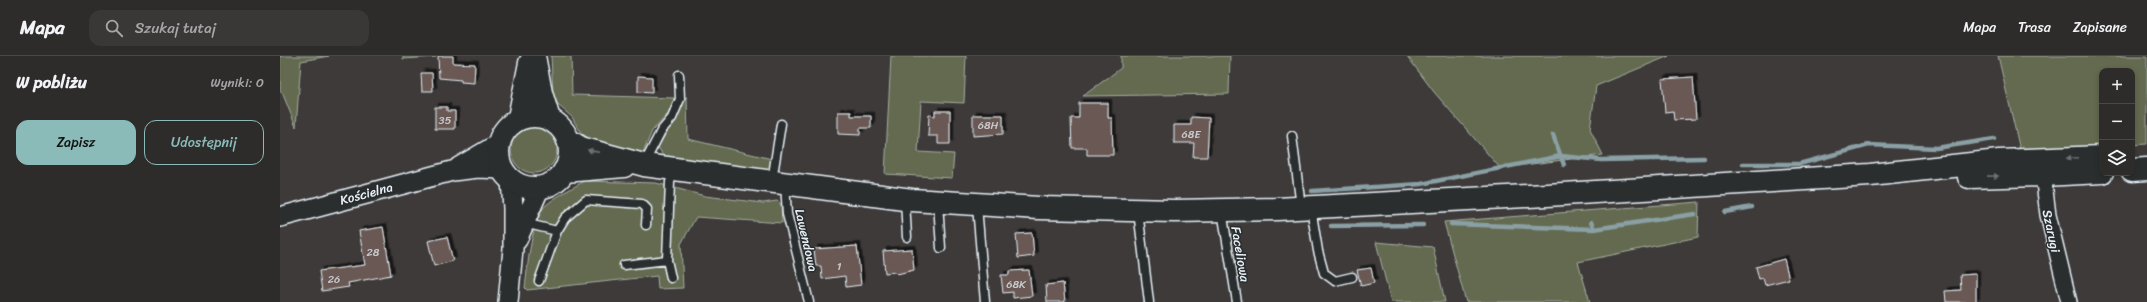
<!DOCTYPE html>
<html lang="pl">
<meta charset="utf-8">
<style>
body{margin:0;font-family:Sriracha,sans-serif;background:#3a3837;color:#f1f3f6}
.controls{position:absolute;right:12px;top:12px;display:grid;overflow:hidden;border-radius:8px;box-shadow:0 2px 6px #0003}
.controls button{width:36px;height:36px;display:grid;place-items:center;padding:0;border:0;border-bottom:1px solid #494847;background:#2e2c2b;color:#f1f3f6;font:20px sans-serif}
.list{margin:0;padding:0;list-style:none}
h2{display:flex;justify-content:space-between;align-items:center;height:52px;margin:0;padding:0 16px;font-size:17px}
h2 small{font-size:13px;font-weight:400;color:#a7a7a9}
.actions{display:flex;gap:8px;padding:12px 16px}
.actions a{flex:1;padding:9px 0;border:1px solid #8bbbb9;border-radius:12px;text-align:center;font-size:14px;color:#8bbbb9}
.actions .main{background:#8bbbb9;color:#111}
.icon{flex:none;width:22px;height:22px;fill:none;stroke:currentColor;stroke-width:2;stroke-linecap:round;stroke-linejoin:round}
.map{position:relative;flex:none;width:1867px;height:246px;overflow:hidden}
header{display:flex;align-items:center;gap:24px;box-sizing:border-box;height:56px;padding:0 20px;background:#2e2c2b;border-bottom:1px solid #494847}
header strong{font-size:19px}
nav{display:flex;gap:22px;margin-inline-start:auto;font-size:14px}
.search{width:280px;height:36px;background:#3a3837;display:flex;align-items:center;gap:10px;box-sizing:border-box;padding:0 14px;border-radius:12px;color:#a7a7a9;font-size:15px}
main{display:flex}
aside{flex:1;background:#2e2c2b}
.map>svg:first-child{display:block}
</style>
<header>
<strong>Mapa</strong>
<div class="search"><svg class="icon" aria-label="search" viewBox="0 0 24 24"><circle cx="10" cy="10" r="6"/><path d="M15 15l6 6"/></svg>Szukaj tutaj</div>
<nav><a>Mapa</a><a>Trasa</a><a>Zapisane</a></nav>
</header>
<main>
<aside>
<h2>W pobliżu<small>Wyniki: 0</small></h2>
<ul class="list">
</ul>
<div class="actions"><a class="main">Zapisz</a><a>Udostępnij</a></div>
</aside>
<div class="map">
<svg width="1867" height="246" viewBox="0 0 1867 246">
<defs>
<filter id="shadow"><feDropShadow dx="3.5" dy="-3.5" stdDeviation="0" flood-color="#0009"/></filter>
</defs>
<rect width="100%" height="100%" fill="#3d3a39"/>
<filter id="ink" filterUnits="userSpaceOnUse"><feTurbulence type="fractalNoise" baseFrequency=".025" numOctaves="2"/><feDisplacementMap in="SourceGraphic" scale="8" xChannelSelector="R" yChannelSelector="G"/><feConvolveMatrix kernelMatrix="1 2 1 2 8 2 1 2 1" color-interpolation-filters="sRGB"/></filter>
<g filter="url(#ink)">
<!-- green -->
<path fill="#646b50" stroke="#a6aea4" d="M0,0H49L21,5L16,71L2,36H0Z
M123,0H156V1L123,3Z
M271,0H291L292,39L394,42L389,57L372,75L363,97L359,101L330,88L310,83L301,77L292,61L278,49L273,37Z
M611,0H686L684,47L641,45L638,96L674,98L672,122L605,118Z
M841,0H950L949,38L803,40L841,12Z
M1127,0H1389L1316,30L1310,73L1323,99L1220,112L1154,36Z
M1718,0H1867V88L1852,89V15H1822V90L1740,94Z
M407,41L408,83L492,103L490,114L388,108L378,91L395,62L402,42Z
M231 94a23 23 0 1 1 46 0a23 23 0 1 1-46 0Z
M305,125L376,127L425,140L483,147L497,145L501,148L502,167L416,161L401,188L403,232L378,233L377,220L247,234L245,232C248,209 250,175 262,154C267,145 295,130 305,125Z
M1419,146L1418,181L1298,206L1310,246H1186L1164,166Z
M1096,186L1153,191L1165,246H1111Z"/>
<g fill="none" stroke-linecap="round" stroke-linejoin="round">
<!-- stream -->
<path stroke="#8aa0a5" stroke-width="4.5" d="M1273,79L1284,109
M1463,108H1519L1589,89L1656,92L1714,83
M1032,135L1141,128L1281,100L1321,104L1424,102
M1445,156L1472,151
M1311,166L1314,173
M1171,168L1314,173L1415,158
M1051,170L1143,169"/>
</g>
<!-- building -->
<path fill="#695852" stroke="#e8f1f8" filter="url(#shadow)" d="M158,0H173V7L195,8L194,27L181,26V24L159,22Z
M141,17H152L153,35H142Z
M358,20L372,21V37L358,36Z
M1413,21L1416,63L1394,64L1393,55L1385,56L1382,23Z
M799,47H828V62H832L833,99H807V92H792L791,62H799Z
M155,51H167V55H175V73H155Z
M655,55H670V88H658V80H648L649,59L655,60Z
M558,56H571V60H591V72H580V79L558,78Z
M693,59H723V78L693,80Z
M911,61L929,62L927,101H913L914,87H894V69H911Z
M103,171L111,219L68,227L69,231L42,235L39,215L85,209L79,175Z
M752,177L754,200L738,202L736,178Z
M167,181L173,205L154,210L148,185Z
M577,190L581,229L566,231L565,220L542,223L541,210H536L534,193Z
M632,193L634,214L617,218L615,216L605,217L603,195Z
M1504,203L1509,223L1485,229L1483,222L1479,223L1476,211Z
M1091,212L1094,227L1081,230L1077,214Z
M749,214L752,240L733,242V236L723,237L721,219H729V215Z
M1696,218V246H1666L1665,235L1681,234L1680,219Z
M783,227L785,246H767L766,229Z"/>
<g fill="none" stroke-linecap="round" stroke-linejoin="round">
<!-- service casing -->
<g stroke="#e8f1f8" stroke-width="11">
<path id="service" d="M1012,80L1021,151
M364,108L381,75L392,62L400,43L399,19
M492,125L501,68
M505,128L507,158L529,246
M625,144L627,181
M658,147L661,192
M697,150L705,246
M1031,152L1038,195L1044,217L1055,225L1072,221
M858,155L869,246
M942,155L957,246
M244,167L277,175
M344,209L387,204
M391,222L387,204L390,126L395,114
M259,225L277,175L285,162L306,144L362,148L367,153L366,169"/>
</g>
<!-- minor casing -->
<g stroke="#e8f1f8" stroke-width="18">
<path id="minor" d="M1762,110L1768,159L1789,246"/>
</g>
<!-- tertiary casing -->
<g stroke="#e8f1f8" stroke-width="22">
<path id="tertiary" d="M179,111L218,88
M0,161L172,115L198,112L222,113
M237,184L260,131
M228,246L233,193V152L231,124"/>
</g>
<!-- secondary casing -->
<g stroke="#e8f1f8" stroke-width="25">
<path id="secondary" d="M254,0L261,37L269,63
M218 96a36 36 0 1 1 72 0a36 36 0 1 1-72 0Z
M239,62L250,7
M288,84L301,92L364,109L632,144L759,152L895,155L997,153L1267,139L1590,119L1719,105L1822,101
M1852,114L1867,113
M284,115L344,110
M1689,121L1763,119L1822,116"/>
</g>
<!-- service -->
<use href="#service" stroke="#2a2d2e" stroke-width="8"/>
<!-- minor -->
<use href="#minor" stroke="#2a2d2e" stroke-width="15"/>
<!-- tertiary -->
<use href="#tertiary" stroke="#2a2d2e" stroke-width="19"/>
<!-- secondary -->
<use href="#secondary" stroke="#2a2d2e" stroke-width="22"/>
</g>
<!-- one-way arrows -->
<defs><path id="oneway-solid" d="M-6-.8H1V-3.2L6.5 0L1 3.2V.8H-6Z"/></defs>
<g fill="#6c7275">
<use href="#oneway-solid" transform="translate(313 95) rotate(-167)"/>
<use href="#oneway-solid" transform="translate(1792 102) rotate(178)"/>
<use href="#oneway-solid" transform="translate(1713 120) rotate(-1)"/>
</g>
</g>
<g text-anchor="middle" stroke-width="3" stroke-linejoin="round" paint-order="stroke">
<!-- number labels -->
<g font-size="11" fill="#c8cbce">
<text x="165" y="68">35</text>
<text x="708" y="73">68H</text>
<text x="911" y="82">68E</text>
<text x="93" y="200">28</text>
<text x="559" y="214">1</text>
<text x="54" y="227">26</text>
<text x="736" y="232">68K</text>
</g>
<!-- street labels -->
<g font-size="13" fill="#e8f1f8" stroke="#2a2d2e">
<text transform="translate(86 137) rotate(-15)" y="5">Kościelna</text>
<text transform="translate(1772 175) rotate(78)" y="5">Szarugi</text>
<text transform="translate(527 184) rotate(77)" y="5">Lawendowa</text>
<text transform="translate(961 198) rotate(80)" y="5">Faceliowa</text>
</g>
</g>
</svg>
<div class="controls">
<button>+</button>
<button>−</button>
<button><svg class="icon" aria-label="layers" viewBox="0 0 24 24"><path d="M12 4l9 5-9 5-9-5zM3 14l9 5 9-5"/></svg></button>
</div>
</div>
</main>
